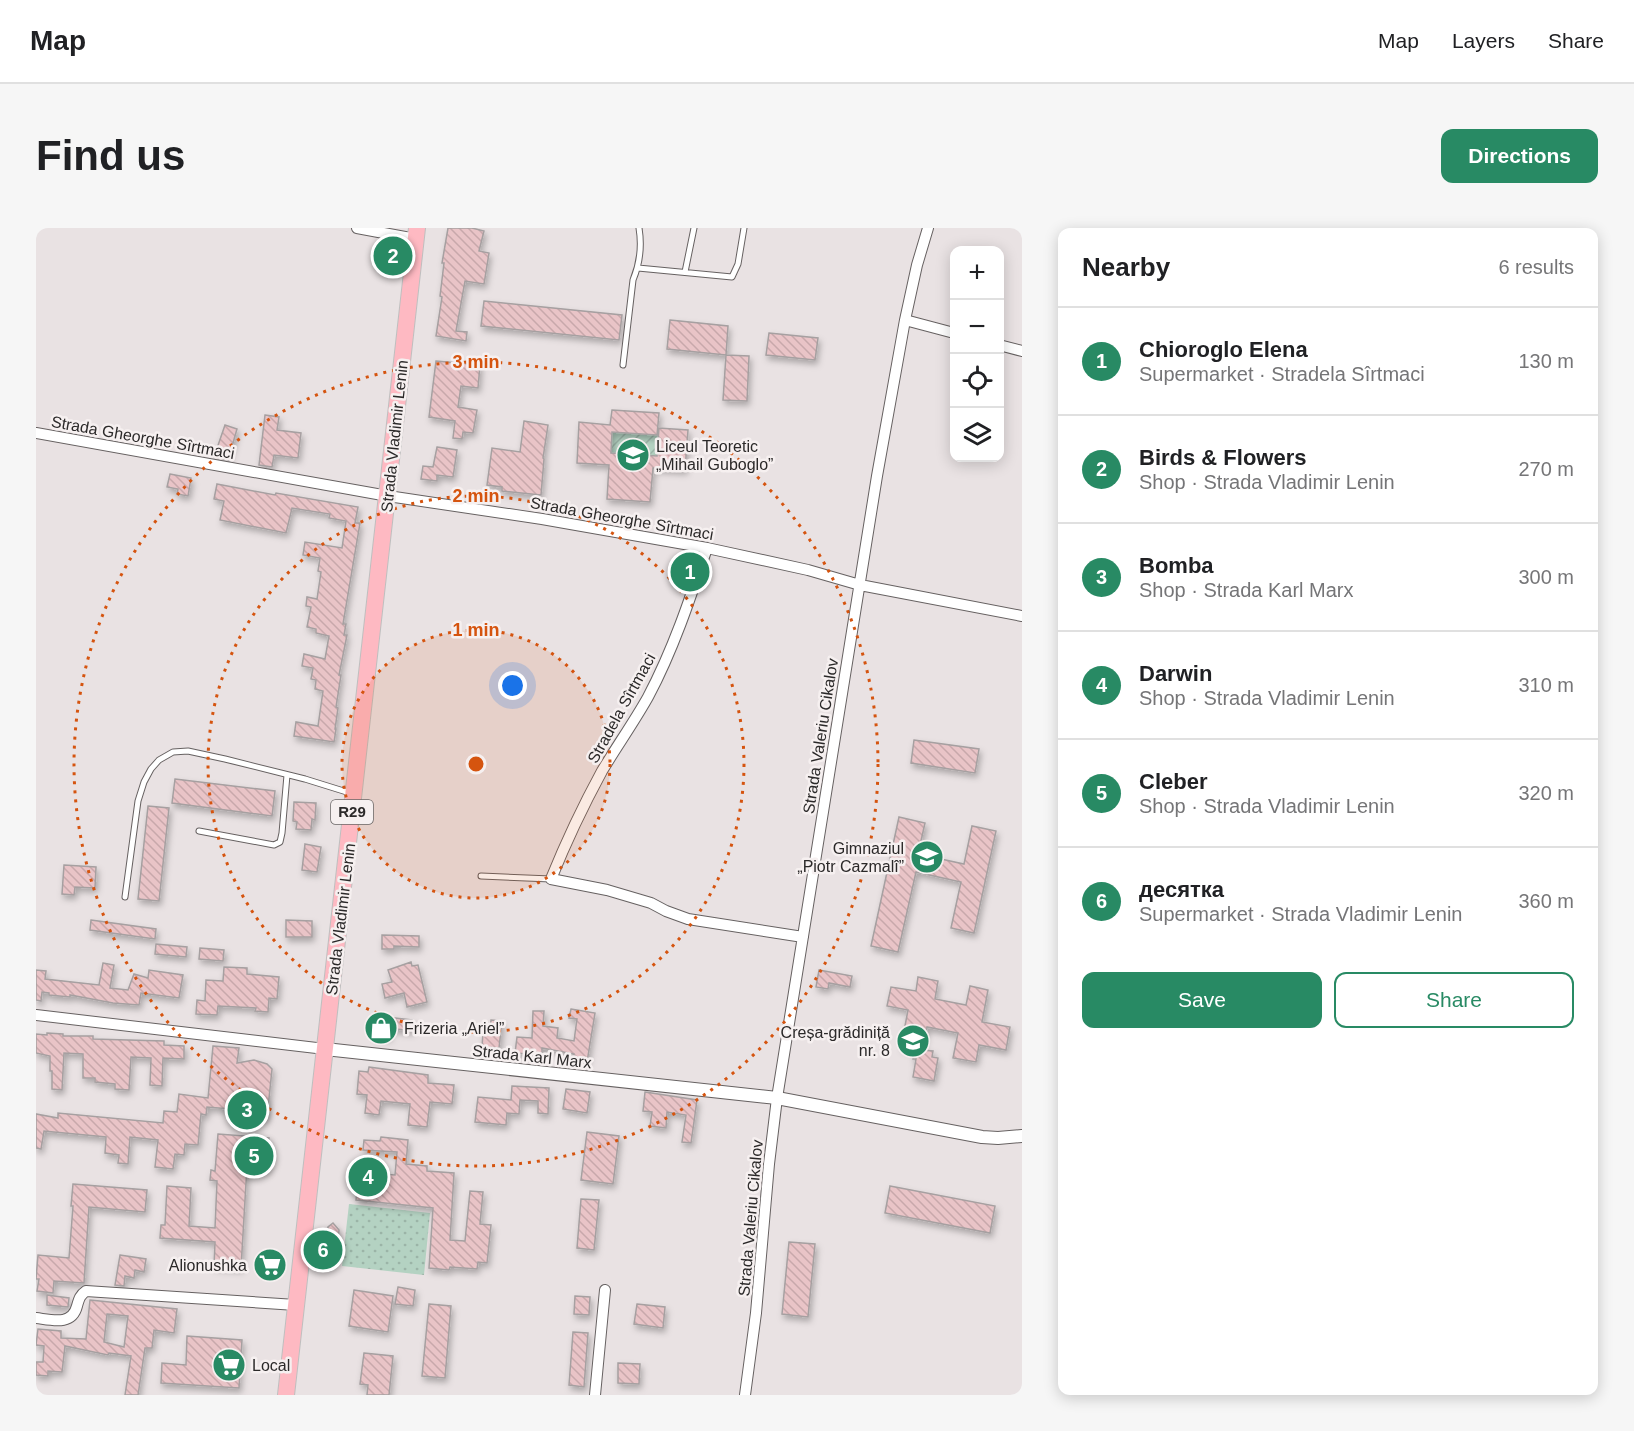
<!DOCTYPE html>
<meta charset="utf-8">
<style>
body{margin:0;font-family:Helvetica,sans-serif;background:#f6f6f6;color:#202124}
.controls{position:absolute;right:18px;top:18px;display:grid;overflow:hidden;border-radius:12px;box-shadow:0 3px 15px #0003}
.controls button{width:54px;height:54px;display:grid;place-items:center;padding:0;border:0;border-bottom:2px solid #e0e0e0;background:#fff;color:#202124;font:30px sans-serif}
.you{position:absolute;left:477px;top:458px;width:21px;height:21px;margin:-15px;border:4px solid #fff;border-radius:50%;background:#1a73e8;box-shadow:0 0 0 9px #1a73e833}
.badge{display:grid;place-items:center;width:39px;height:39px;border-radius:50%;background:#288a64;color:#fff;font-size:20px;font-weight:700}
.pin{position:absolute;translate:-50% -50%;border:3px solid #fff;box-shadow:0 2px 6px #0006}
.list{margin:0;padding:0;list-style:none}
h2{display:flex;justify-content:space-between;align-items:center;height:78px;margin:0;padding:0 24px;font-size:26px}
h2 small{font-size:20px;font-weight:400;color:#757577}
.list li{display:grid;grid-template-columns:39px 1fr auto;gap:18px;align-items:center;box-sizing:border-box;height:108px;padding:0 24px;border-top:2px solid #e0e0e0}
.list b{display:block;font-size:22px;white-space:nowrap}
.list p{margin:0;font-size:20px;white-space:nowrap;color:#757577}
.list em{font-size:20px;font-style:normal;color:#757577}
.actions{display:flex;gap:12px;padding:18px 24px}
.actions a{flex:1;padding:14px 0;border:2px solid #288a64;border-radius:12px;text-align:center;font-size:21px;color:#288a64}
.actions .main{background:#288a64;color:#fff}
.icon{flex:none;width:33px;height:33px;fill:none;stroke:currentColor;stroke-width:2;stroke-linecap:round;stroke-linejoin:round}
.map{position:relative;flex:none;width:986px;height:1167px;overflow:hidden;border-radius:12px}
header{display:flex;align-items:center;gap:36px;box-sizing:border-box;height:84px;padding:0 30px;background:#fff;border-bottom:2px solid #e0e0e0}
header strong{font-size:28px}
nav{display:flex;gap:33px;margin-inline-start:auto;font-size:21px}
.intro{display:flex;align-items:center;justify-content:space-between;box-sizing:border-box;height:144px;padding:0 36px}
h1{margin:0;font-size:42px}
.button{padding:15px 27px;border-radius:12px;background:#288a64;color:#fff;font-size:21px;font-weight:700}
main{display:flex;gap:36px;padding:0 36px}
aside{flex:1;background:#fff;border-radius:12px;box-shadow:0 3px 15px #0003}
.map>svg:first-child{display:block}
</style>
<header>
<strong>Map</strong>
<nav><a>Map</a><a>Layers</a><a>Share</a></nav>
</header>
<div class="intro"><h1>Find us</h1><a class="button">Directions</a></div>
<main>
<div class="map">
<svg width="986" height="1167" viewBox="0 0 986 1167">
<defs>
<pattern id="grass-dots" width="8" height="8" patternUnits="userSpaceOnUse" patternTransform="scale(1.5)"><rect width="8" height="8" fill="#b4d2c2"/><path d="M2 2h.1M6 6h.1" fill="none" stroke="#9bb4a7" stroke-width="1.8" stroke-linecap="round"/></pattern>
<pattern id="garden-furrows" width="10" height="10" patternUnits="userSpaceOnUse" patternTransform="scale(1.5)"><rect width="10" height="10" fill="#b4d2c2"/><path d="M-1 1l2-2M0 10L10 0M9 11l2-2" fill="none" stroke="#9bb4a7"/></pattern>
<pattern id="building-back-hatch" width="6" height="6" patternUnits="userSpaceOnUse" patternTransform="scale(1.5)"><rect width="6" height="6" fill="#e9c4c7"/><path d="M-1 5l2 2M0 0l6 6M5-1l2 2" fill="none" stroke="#c8a8ab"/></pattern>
<filter id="shadow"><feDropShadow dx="2" dy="4" stdDeviation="3" flood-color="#0004"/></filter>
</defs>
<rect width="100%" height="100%" fill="#e9e2e3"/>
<!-- grass -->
<path fill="url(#grass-dots)" d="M313,976L394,985L388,1047L306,1038Z"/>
<!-- garden -->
<path fill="url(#garden-furrows)" d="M576,204L622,207L621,228L575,225Z"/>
<!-- building -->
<path fill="url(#building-back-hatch)" stroke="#a6a0a1" stroke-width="1.5" fill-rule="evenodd" filter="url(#shadow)" d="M412,0H436L448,3L443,23L453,25L448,56L429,53L420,103L431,104L430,113L400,108L406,69L404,68L408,35H406Z
M448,73L586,87L583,112L445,98Z
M634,92L692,98L690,127L631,121Z
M733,105L782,110L779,132L730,127Z
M690,127L713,128L711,173L687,172Z
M400,133L444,137L442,160L425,158L422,179L441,182L437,205L427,204L426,211L417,210L419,193L393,189Z
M576,182L623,185L621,207L576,204L575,225L621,228L623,200L652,202L649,242L617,240L614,274L571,271L573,237L541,235L543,194L574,197Z
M229,187L243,189L241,202L265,205L262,230L238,227L236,239L223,237Z
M488,193L512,197L507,230L508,231L505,267L466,263V259L451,257L456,220L484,224Z
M189,197L201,201L192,232L178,229Z
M401,219L421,222L417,249L401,247V253L385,251L387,238L397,239Z
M134,246L155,250L152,268L141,266L142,261L131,259Z
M181,256L239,267L240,265L322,279L319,295H324L307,396H310L308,407H311L303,447H305L300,479L302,480L299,501H300L298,514L258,508L260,494L282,498L287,463L279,461L280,452L275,451L277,440L266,438L268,426L289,431L293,408L280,405V401L271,399L275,379L270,378L271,369L281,371L285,344L282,343L284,330L267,327L269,314L306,320L310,293L293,290L294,286L256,280L250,305L184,292L188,273L178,271Z
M878,512L943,521L939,545L875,535Z
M139,551L239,563L236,588L136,575Z
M258,574L280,575L279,592L276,591L275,602L260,601L261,594L257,593Z
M112,578L133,580L123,673L102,671Z
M863,589L889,595L882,626L928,636L936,598L960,603L938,705L915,700L925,654L880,644L862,724L835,718Z
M269,616L285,619L281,644L266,642Z
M28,637L60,639L59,660L39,659L38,667L26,666Z
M55,692L120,701L119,711L54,702Z
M250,692L276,693V709H250Z
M346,707L383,708V719L358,718V721H346Z
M120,716L151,719L150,729L119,726Z
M164,720L188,722L187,733L163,731Z
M375,734L376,738L382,737L391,774L371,779L368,765L349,770L346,756L356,754L352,742Z
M67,735L78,737L74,760L92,762L98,746L112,750L113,742L147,747L143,770L105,765L103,777L77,775L34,767V769L13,767V765L6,764L5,773L0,772V742L10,743L9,751L63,757Z
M188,739L211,740V746L243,749L241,771L233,770L232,784L219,783L220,780L182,778L181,787L160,786L161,772L169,773L170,752L187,753Z
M783,742L816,748L814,759L793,755L792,761L780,759Z
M882,749L902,753L899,771L930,777L934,758L952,762L946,794L974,799L970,822L943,817L940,834L917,830L922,805L891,799L886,822L897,823L896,829L902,830L898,853L877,849L880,831H877L878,822L865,819L872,782L851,778L855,759L880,763Z
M535,781L559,785L551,834L537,832L538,826L506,820V827L479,825L481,809L496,810L497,783H508L507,798L522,800L521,810L538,813L541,791L533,790Z
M341,788L376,792L375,803L354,800L353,809L339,808Z
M455,792L466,793L463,820L446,819L447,804L454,805Z
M11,805L27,806V808H57V811L128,813V817L148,818V831L127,830L126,858L114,857L115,830L95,829L93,862L79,861V856L59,854V850H47V826L28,825L26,862L16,861V843H14V828L0,825V806L11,807Z
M177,818L203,820L201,835L218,832L231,836L236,841L231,890L206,887L207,882L171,879L170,887L165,886L162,917L149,916L148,927L139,926L137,941L119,939L122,912L94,909L92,936L82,935L83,927L69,925L70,909L8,903L5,921L0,920V886L22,890V885L127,895L128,883L141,884L143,866L172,870Z
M333,839L392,847V855L418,857L416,876L394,874L391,899L372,897L374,876L345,873L343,887L329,885L331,867L321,866L323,843L332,844Z
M476,858L513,860L512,886L502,885V873L484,872L483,886L471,885L470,897L439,894L442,869L475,872Z
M530,861L554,864L551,885L527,881Z
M609,864L661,872L655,915L646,914L650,887L631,884L630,900L614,898L616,884L607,883Z
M551,904L583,908L577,956L545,952Z
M182,906L233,910L231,940L211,938L205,1040L178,1038L179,1014L124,1010L125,997H129L131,958L155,960L153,998L179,1000L181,953L174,952L175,942L179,943Z
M345,909L372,912L370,936L391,938V943L418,945L414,1012L429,1013L434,963L447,964L444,996L455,997L451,1035L442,1034L441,1041L414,1039L413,1042L393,1040L397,980L320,972L323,944L359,947L361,924L327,922L328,912L344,913Z
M37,956L111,962L109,984L53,979L48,1055L18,1053L17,1065L1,1063L3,1051H0L2,1027L33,1030L37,978H35Z
M854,958L959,978L954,1005L849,985Z
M545,971L563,972L558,1022L541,1020Z
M297,995L303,1002L302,1016L296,1021L291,1015L292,999Z
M753,1014L779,1016L772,1089L746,1086Z
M84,1027L110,1031L108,1044L99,1042L98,1050L89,1048L88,1058L79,1057Z
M362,1059L379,1062L377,1078L359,1076Z
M318,1062L357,1068L352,1104L313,1098Z
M11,1067L33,1070L32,1079L11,1077Z
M539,1068L554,1069L553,1087L538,1086Z
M54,1072L141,1081L138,1105L118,1102L116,1120H109L102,1167H89L95,1128L73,1125L72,1127L29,1118L26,1144L12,1143V1148L0,1147V1134H7L8,1118L0,1117L2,1101L25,1103V1110L50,1111ZM71,1086L92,1088L88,1119L68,1114Z
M393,1076L415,1078L409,1150L386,1148Z
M601,1076L629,1079L627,1100L598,1096Z
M537,1104L552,1105L548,1159L533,1157Z
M151,1108L206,1112L203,1160L125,1155L126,1135L150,1137Z
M328,1125L357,1128L353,1167H331L332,1157L324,1156Z
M582,1135L604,1136L603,1156L582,1155Z"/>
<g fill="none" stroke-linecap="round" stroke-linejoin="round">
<!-- service casing -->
<g stroke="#666161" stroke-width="7">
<path id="service" d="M602,40L696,49L702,36L708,0
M649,44L658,0
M587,137L597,52C604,35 606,18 603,0
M163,603L238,617L244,614L246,605L251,547
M445,648L515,651
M89,669L102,573L108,554L115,541L123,532L137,524L152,523L189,531L269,551L314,565"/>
</g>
<!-- minor casing -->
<g stroke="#666161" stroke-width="12">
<path id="minor" d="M321,0L380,11
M869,92L918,105
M963,117L986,123
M0,205L352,268L506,291L671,320L772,342L824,357L986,388
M671,320C654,371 637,422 612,469C598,494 581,518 566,543C547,578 530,614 515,651L571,662L615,675L630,683L652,691L767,709
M0,787L289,821
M0,1090C16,1092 36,1098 41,1078C43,1071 44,1067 50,1063L260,1077
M559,1167L569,1062
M709,1167L720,1085L733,936L741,870L841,248L869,92L881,37L892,0"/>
</g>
<!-- tertiary casing -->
<g stroke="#666161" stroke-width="14">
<path id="tertiary" d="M289,821L741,870L946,909L962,910L986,908"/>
</g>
<!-- primary casing -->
<g stroke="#bfbfbf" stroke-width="18">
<path id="primary" d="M250,1167L381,0"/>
</g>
<!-- service -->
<use href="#service" stroke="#fff" stroke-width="5"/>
<!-- minor -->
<use href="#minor" stroke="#fff" stroke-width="10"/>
<!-- tertiary -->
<use href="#tertiary" stroke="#fff" stroke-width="12"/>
<!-- primary -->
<use href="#primary" stroke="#feb9c2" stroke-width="16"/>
</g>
<!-- distance rings -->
<circle cx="440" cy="536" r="134" fill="#d5540f" fill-opacity=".12"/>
<g fill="none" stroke="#d5540f" stroke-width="3" stroke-dasharray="3 6">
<circle cx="440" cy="536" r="134"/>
<circle cx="440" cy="536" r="268"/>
<circle cx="440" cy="536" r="402"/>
</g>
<!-- icons -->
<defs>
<g id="school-disc" transform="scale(1.725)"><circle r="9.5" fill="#288a64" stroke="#f6f0f0"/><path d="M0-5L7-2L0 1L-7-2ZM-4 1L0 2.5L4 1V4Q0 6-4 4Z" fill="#fff"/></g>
<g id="shop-disc" transform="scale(1.725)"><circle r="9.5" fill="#288a64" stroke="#f6f0f0"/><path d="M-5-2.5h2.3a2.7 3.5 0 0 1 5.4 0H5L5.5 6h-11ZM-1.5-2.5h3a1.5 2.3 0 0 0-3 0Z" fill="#fff"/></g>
<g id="supermarket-disc" transform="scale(1.725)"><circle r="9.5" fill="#288a64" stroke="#f6f0f0"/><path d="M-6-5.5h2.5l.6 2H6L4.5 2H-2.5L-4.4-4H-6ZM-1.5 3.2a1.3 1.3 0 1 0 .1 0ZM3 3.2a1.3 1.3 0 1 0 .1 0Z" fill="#fff"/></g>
</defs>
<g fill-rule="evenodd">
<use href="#school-disc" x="597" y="227"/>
<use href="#school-disc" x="891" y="629"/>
<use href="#shop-disc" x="345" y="800"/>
<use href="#school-disc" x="877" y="813"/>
<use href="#supermarket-disc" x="234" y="1037"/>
<use href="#supermarket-disc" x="193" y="1137"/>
</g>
<g text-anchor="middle" stroke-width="5" stroke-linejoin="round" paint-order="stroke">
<!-- shield labels -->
<rect fill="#f6f0f0" stroke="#686565" stroke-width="1.5" x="295" y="572" width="42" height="24" rx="4.5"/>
<g font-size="15" font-weight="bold" fill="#2b2929">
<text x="316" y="589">R29</text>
</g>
<!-- street labels -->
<g font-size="16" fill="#2b2929" stroke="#f6f0f0">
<text transform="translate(358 208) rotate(-84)" y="6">Strada Vladimir Lenin</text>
<text transform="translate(107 209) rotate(10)" y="6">Strada Gheorghe Sîrtmaci</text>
<text transform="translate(586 290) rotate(10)" y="6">Strada Gheorghe Sîrtmaci</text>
<text transform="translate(585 480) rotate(-61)" y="6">Stradela Sîrtmaci</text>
<text transform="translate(784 508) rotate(-81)" y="6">Strada Valeriu Cikalov</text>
<text transform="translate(304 691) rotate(-83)" y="6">Strada Vladimir Lenin</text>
<text transform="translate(496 828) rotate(6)" y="6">Strada Karl Marx</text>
<text transform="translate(714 990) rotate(-85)" y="6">Strada Valeriu Cikalov</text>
</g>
<!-- poi labels -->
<g font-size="16" fill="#2b2929" stroke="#f6f0f0" text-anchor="start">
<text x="620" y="224">Liceul Teoretic<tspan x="620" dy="18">„Mihail Guboglo”</tspan></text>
<text x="868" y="626" text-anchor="end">Gimnaziul<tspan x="868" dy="18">„Piotr Cazmalî”</tspan></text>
<text x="368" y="806">Frizeria „Ariel”</text>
<text x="854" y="810" text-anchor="end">Creșa-grădiniță<tspan x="854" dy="18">nr. 8</tspan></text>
<text x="211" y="1043" text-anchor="end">Alionushka</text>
<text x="216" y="1143">Local</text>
</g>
</g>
<circle cx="440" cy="536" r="9" fill="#d5540f" stroke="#f6f0f0" stroke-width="3"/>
<g font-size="18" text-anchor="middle" font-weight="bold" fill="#d5540f" stroke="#f6f0f0" stroke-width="5" stroke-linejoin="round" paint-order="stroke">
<text x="440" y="140">3 min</text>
<text x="440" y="274">2 min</text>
<text x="440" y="408">1 min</text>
</g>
</svg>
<div class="controls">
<button>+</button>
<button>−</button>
<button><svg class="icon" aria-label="locate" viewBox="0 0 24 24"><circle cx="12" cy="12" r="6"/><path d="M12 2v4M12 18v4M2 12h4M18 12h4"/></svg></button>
<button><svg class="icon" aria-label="layers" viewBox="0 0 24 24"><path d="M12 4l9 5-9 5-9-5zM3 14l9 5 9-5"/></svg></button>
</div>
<div class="you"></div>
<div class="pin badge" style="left:654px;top:344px">1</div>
<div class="pin badge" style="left:357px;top:28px">2</div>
<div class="pin badge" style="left:211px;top:882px">3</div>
<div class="pin badge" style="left:332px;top:949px">4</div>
<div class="pin badge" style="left:218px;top:928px">5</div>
<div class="pin badge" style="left:287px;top:1022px">6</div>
</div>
<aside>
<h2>Nearby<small>6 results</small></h2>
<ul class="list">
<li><span class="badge">1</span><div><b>Chioroglo Elena</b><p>Supermarket · Stradela Sîrtmaci</p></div><em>130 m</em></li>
<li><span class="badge">2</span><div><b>Birds &amp; Flowers</b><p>Shop · Strada Vladimir Lenin</p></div><em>270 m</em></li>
<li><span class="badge">3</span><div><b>Bomba</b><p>Shop · Strada Karl Marx</p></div><em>300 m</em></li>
<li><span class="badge">4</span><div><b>Darwin</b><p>Shop · Strada Vladimir Lenin</p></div><em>310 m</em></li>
<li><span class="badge">5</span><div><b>Cleber</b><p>Shop · Strada Vladimir Lenin</p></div><em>320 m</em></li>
<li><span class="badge">6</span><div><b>десятка</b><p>Supermarket · Strada Vladimir Lenin</p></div><em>360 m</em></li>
</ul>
<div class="actions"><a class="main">Save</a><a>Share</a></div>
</aside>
</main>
